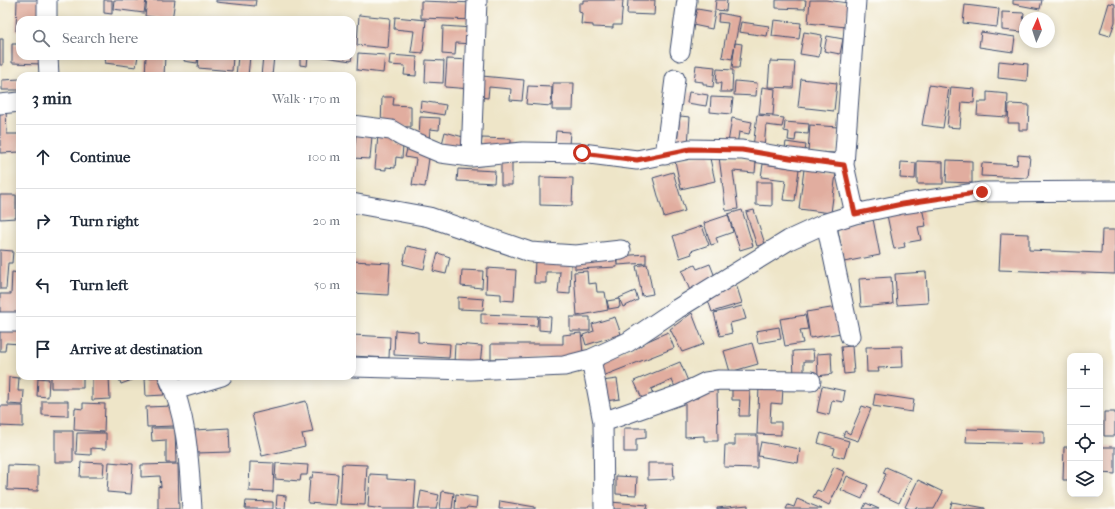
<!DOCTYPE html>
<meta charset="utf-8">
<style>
body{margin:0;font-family:"IM FELL French Canon",serif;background:#f6f6f7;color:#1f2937}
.controls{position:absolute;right:12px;bottom:12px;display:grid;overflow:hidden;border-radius:8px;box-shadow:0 2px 10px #0003}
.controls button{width:36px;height:36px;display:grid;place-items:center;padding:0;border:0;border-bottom:1px solid #e0e1e3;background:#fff;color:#1f2937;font:20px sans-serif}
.compass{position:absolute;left:1019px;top:12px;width:36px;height:36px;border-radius:50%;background:#fff;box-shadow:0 2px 10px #0003;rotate:3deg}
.stop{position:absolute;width:12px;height:12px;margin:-9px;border:3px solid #c8321e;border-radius:50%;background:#fff}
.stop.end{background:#c8321e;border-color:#fff;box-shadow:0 1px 4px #0008}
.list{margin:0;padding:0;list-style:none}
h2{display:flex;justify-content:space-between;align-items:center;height:52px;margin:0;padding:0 16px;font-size:17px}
h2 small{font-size:13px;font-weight:400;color:#747a83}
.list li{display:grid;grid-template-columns:26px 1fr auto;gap:12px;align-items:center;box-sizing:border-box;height:64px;padding:0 16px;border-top:1px solid #e0e1e3}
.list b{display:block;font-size:15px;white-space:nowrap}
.list em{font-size:13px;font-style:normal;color:#747a83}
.icon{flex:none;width:22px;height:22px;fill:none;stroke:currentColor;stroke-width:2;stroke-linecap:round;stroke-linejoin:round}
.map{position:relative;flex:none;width:1115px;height:509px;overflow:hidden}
.search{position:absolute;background:#fff;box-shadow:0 2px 10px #0003;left:16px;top:16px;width:340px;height:44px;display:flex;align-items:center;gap:10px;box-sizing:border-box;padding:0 14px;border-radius:12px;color:#747a83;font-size:15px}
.panel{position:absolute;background:#fff;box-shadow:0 2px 10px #0003;left:16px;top:72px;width:340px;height:308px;border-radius:12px}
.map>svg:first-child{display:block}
</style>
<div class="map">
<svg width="1115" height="509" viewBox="0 0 1115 509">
<rect width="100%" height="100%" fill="#fdfcf7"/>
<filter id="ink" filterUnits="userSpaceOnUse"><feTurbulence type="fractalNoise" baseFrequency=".025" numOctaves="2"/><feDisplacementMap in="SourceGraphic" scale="8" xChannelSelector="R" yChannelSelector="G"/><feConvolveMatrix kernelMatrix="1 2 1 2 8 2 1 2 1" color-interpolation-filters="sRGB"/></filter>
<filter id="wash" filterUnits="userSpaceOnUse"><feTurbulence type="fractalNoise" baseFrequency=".012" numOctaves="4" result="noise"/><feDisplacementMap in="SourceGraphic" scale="16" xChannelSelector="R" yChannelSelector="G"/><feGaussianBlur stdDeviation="0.9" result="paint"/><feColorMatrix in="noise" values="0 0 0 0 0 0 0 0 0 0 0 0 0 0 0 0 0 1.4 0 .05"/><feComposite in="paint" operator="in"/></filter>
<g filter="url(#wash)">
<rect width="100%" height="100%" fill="#eee5c8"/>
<g id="blocks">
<!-- building -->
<path fill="#e1ad9f" d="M17,0H40L39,20H20V32L16,31Z
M104,0H112V14L104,13Z
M114,0H146L144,13L113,9Z
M147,0H175L172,20L145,16Z
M216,0H256L255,6L216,2Z
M583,0H623L621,25H613V28L593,27V25L581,24L582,13L579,12V3H583Z
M628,0H655L654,15L627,14Z
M716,0H727L726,11L715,10Z
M776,0H806L805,9L776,8Z
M810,0H826L848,3L846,27L808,23Z
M1013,0H1042L1040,9L1013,4Z
M421,1L476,3L475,20L421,18Z
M1109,3L1115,4V22L1110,36L1100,33Z
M965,5L999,9L997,27L963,23Z
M697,9L715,12L712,29L693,25Z
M1002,12L1024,13L1022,32L1002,30Z
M719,13L740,17L732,59L722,57L728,23L718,22Z
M359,15L390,18L388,48L357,45Z
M395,17L426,20L423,53L411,52L414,31L394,29Z
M774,20L801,23L799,39L772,36Z
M741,22L769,26L767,36L739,32Z
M443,26L472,28V44L456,43L455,55L442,54Z
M352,32L355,33L353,48H352Z
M804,32L822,35L819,57L800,54Z
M981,32L1015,37L1013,52L979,47Z
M827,36L843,39L840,54L824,51Z
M0,39H3V65H0Z
M735,43L742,44L739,68H732Z
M12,44H20V56H41V64L12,63Z
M358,53L385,55L383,73L357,70Z
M390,55L417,57L416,76L404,75L405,66L389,65Z
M106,56H138L136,67L105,63Z
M146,56H165L164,76H145Z
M185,56H198L197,63L184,61Z
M199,56H233L232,71L198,68Z
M238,56H250L248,76H236Z
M263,56H274L272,76H261Z
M290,56H308L307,66L300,65V58L290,57Z
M318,56H352L351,61Z
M447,59L473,60L471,89L445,87Z
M426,60L444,61L443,83L425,82Z
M770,61L795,62L793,88L768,87Z
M999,61L1028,64L1027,81L998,78Z
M696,65L715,67L713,87L706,86V84H703V82L694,81Z
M717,69L733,70L732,92H720L721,83H716Z
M482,76L524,80L522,101L510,100L511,89L489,87L488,98L480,97Z
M20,79V90H2V80Z
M801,79L837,83L834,111L798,107Z
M735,81L757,83L756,96L734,95Z
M553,83H574L573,110H552Z
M929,85L949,88L943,128L922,125Z
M528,86L552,87L551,106L526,104Z
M762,87L775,89L773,115L759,114Z
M951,87L975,89L974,103L962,102L960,128L947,127Z
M689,92L708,95L706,106L687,103Z
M987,92L1008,94L1007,117L977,115L978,102H987Z
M382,97H394L393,105L411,106V127L381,126Z
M711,97L733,98L731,114L710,112Z
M421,101L446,105L444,115L420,111Z
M1009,104L1029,105L1028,130H1019V123H1008Z
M0,109H6L7,134H20V152L0,153Z
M757,115L784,118L782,127L766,125L764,148L753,147Z
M680,116L690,117L688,145L677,144Z
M420,117L440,118L439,130L430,129L429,141L419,140Z
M732,118L752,122L749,134L739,132L737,145L728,143Z
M785,122L809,124L808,134L796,133L795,141L788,140L789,132L784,131Z
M810,125L838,127L836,153L808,152Z
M556,131L570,132L569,145L555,144Z
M445,132L467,138L462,154L441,148Z
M356,135L372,136L370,159L353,158Z
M378,135L395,137L394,144L403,145L402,158L396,157L395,168L386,167V170L375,169Z
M482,138L511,139V147L481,146Z
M786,142L806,145L804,157L784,154Z
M407,149L430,151L425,187L412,185L416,159L405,157Z
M709,154L715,181L681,189L675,161Z
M1018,155L1030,156L1028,178L981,176L982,163L1017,165Z
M719,157L756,161L755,173L733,171L738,209L726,211Z
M947,160L972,161V183L946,182Z
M917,161L943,162V184H917Z
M501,162H512V185H501Z
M901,162L916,163L915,179L900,178Z
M763,164L799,169L795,201L783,200L786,180L761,177Z
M458,169L495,171L494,183L457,181Z
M804,169L836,173L831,213L799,209Z
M673,172L685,211L664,217L653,178Z
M540,177L573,178L572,206L540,205Z
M756,182H772V206L756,205Z
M18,193H20V210H18Z
M0,195H16V218L0,219Z
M922,208L926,226L918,227L921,240L904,243L905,247L894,249L887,215Z
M742,210L753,246L740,250L728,214Z
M754,210L765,244L757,246L746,212Z
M728,215L733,232L716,238L718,243L711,245L704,223Z
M873,219L880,255L844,262L837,225Z
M702,226L709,245L691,251L692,254L680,258L673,236Z
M1102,230H1115V274L999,270L1001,233L1029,234V250L1101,253Z
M407,246L428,250L424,269L403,264Z
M0,250L13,251L12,263H8L6,289H0Z
M438,253L450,257L446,274L433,271Z
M646,254V263L618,265V256Z
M616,256L617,267L575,269V258Z
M535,260L571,262L570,294L558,293L560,272H546V283H534Z
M352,261L390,263L388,295L352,293Z
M647,264L653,294L642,296L636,266Z
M710,264L717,282L691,293L682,271L695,265L697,269Z
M487,268L516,270L514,301L501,300V294L486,293Z
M462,270L483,271L482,288L461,286Z
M587,271L588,284L596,283L597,292H605L608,310L577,316L574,272Z
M12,272L20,273V316H0V294H11Z
M926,272L928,303L897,305L895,274Z
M891,277L893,304L861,307L859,279Z
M736,284L742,303L712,312L708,300Z
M635,291L638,300L623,307L619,298Z
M458,297L484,299L483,310L458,309Z
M619,299L620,307L609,309L607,301Z
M742,306L746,319L730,323L732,333L720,336L714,313Z
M837,307L841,333L810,338L806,312Z
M692,313L704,344L682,352L670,329Z
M481,314L538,316L537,326L481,324Z
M805,315L808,329L800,330L803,343L785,346L780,319Z
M539,316L551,317L550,331L539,330Z
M570,317H590V331H570Z
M615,317L621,334L586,345L583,335L594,331L592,324Z
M779,327L781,339L758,343L756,331Z
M0,328L20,329V344L6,343L5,351H0Z
M395,330L418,332V342L450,344L449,358L394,355Z
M668,332L674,348L603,376L598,363Z
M581,333L583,353L556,359H491V344H563V335Z
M352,335L390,337L389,358L352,356Z
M752,343L758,364L730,372L724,351Z
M455,344L482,346L480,364L454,363Z
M852,346L854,373L844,374L841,347Z
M902,346L903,367L878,368L879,372H867L866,347Z
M813,350L814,361H804V377H794L793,351Z
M831,353L832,374L818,376L817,354Z
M680,362L690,386L677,392L672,380L651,389L656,401L645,405L634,381Z
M51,376H83V388H51Z
M92,376H109L110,399L92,400Z
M118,376H143L121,384Z
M9,377L19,378L18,391H24L23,405L8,404Z
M158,377L164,395L146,396L145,378Z
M38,378L49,379L48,397L37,396Z
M617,379L620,399L605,401L602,381Z
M822,386L845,391L843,402L832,400L829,415L817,412Z
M759,387L783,388L782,404L771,403L770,422H781V435L757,434Z
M732,388L750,389L749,416H739L740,400H732Z
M717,389L718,441H704V436L685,437V398H698V390Z
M875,394L914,400L912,412L873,406Z
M42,401H68V416L42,415Z
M306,401L313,432L302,434L305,446L262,456L252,414Z
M83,403L105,404L104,432L74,430L75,408L83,409Z
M0,406H23V427L0,426Z
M173,406L174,426L147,427L146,407Z
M862,406L871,409L858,441L843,436L845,431L850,434Z
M1104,412H1115V436H1104Z
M151,428H175L176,463H166V440L152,441Z
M229,428L230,452L196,453L195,430Z
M624,428H646V438L636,439V452H624Z
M967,429L1044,431V444L966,442Z
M55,431H73V462H55Z
M77,433H106V449L91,448V455L76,454Z
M821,433L849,441L844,458L833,455L835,448L818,443Z
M735,435H757V468L724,467L725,445H735Z
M761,442L800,449L798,463L758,456Z
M1064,447H1070V480H1063Z
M1100,447H1115V474L1100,473Z
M81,462L104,463L103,477H80Z
M109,462L133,464L131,494L107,492Z
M250,462L274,463L273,492L249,491Z
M276,463L308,465L307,475H301L300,481L275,479Z
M648,463H673L674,479L648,480Z
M178,464L179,509H158V486L161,487L160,476L141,477V465Z
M342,464L367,465L365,505L340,504Z
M8,465L38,466V491L7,490Z
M834,467L845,472L829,505L813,497L817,490L822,492Z
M886,467L911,478L899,503L877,493L886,474L883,473Z
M313,472L338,474L335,505L308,503L310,478H312Z
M370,474L387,475V479L416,481L414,509H384L368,507Z
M616,476L637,477L636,495L616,494Z
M847,476L868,485L862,499L841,490Z
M918,480L943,492L934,509H920L916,507L915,509H910L905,507Z
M421,491L439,495L436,509H418Z
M442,491L454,493L452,509H440Z
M456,494L477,497L476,508L467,507L466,509H455Z
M277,495L286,496L285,509H276Z
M797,499L822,509H786L788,505L794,507Z
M246,501L273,502V509H245Z
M500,501L535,507V509H499Z
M610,502L648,505L647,509H610Z
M952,502L985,508V509H950Z
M866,503L879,509H863Z
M748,505V509H717V508Z"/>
</g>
</g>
<g filter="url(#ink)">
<use href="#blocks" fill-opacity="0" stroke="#3b4a6e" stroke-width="1"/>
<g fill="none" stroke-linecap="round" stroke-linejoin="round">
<!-- street casing -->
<g stroke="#3b4a6e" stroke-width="21">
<path id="street" d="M47,0V20
M680,51L687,0
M48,56L49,76
M0,104L20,102
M352,125L391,130L403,137L441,153L471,157L523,152L582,153L637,160L690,149L742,150L790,158L844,165
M665,155L675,79
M471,157L477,0
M352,203L429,217L530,252L576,255L621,250
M855,214L844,165L856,0
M826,223L850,336
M0,322H20
M591,359L603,422L604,509
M352,367L471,370L564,366L591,359L628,342L677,309L789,240L826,223L855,214L902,204L982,192L1115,191
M168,376C188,417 189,465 192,509
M175,390L222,376
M603,422L679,395L706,382L719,380L811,381"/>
</g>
<!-- street -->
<use href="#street" stroke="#fff" stroke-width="19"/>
</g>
</g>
<g fill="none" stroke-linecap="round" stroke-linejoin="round" filter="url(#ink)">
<!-- route -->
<path stroke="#c8321e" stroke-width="5" d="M582,153L637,160L690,149L742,150L790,158L844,165L855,214L902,204L982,192"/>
</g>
</svg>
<div class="controls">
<button>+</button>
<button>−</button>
<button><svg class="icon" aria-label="locate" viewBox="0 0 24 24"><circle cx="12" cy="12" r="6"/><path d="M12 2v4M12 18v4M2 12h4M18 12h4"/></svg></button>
<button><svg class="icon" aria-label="layers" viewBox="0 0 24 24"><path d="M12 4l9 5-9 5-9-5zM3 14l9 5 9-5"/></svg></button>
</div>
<svg class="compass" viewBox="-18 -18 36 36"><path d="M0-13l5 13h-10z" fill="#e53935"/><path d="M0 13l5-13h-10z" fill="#747a83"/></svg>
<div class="stop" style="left:582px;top:153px"></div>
<div class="stop end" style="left:982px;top:192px"></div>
<div class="search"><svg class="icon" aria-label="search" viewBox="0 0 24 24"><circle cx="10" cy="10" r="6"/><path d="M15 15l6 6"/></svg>Search here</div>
<section class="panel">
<h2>3 min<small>Walk · 170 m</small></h2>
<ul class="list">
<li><svg class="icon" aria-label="ahead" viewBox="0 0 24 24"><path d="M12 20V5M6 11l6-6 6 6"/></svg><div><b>Continue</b></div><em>100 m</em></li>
<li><svg class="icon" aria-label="right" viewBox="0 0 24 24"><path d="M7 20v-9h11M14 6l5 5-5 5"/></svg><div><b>Turn right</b></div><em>20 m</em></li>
<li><svg class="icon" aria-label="left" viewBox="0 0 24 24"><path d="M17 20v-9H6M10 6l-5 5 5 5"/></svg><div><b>Turn left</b></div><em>50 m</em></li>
<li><svg class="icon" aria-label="arrive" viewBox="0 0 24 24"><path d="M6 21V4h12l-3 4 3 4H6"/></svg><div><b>Arrive at destination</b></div></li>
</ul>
</section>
</div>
